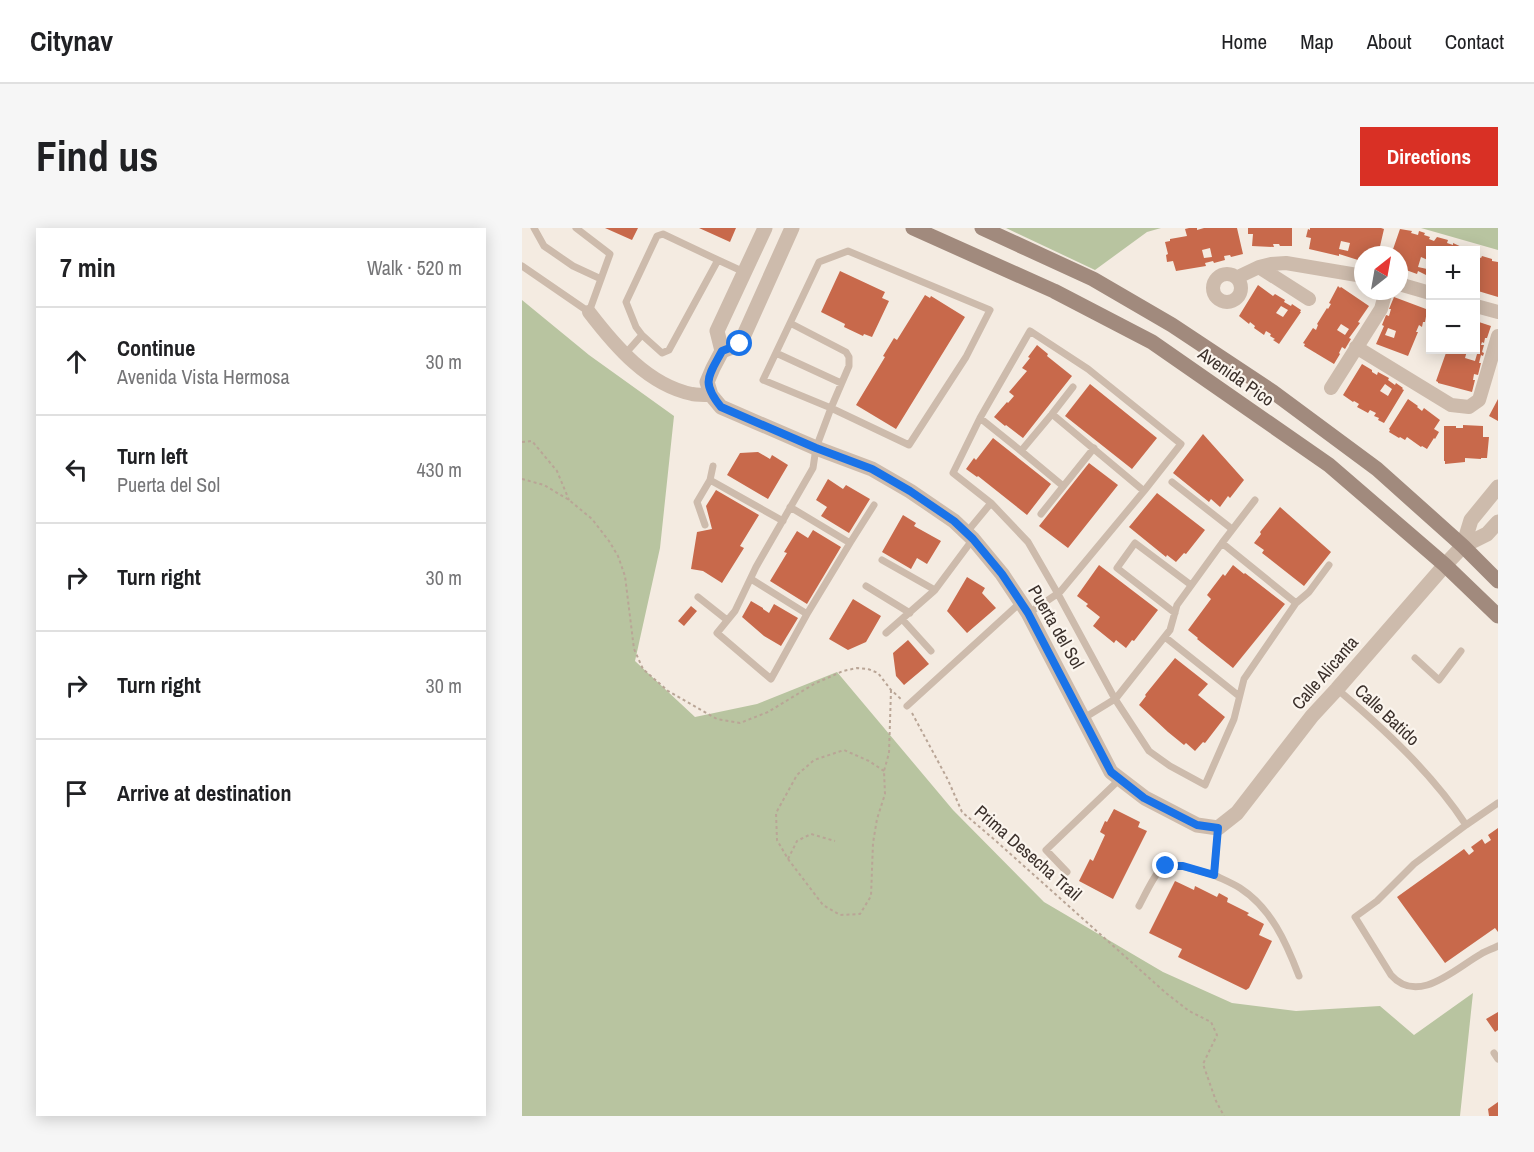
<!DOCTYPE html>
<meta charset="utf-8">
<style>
body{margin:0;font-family:"Archivo Narrow",sans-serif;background:#f6f6f6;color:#202124}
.controls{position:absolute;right:18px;top:18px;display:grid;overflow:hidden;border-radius:0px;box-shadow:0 3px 15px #0003}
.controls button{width:54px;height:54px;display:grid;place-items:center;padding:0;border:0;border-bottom:2px solid #e0e0e0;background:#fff;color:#202124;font:30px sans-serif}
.compass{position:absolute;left:832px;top:18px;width:54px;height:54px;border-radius:50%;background:#fff;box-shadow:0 3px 15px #0003;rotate:31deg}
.stop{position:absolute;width:18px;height:18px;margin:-14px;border:4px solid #1a73e8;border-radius:50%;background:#fff}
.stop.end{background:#1a73e8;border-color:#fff;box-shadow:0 2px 6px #0008}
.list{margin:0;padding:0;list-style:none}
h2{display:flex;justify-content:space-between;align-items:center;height:78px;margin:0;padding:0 24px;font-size:26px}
h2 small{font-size:20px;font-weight:400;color:#757577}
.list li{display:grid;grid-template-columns:39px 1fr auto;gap:18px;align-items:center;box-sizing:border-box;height:108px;padding:0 24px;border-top:2px solid #e0e0e0}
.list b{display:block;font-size:22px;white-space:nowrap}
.list p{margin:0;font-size:20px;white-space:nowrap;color:#757577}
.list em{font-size:20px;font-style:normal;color:#757577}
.icon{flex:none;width:33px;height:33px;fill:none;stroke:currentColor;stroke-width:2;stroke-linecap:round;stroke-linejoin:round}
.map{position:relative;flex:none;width:976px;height:888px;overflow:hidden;border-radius:0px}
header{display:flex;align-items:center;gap:36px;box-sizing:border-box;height:84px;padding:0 30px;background:#fff;border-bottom:2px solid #e0e0e0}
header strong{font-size:28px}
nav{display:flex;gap:33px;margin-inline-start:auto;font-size:21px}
.intro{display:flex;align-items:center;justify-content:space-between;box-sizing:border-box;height:144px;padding:0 36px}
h1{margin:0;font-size:42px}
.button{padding:15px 27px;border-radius:0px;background:#d93025;color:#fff;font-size:21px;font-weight:700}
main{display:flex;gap:36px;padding:0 36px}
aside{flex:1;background:#fff;border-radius:0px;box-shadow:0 3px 15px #0003}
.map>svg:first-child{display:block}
</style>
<header>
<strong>Citynav</strong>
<nav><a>Home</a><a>Map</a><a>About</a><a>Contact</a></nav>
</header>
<div class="intro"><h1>Find us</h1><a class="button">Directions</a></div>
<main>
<aside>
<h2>7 min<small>Walk · 520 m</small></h2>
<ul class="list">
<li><svg class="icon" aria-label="ahead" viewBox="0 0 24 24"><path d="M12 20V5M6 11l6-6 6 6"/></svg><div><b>Continue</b><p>Avenida Vista Hermosa</p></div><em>30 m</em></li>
<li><svg class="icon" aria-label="left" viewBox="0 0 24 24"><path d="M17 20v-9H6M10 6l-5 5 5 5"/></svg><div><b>Turn left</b><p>Puerta del Sol</p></div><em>430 m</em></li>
<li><svg class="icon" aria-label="right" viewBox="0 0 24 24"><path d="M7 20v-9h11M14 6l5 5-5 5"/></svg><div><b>Turn right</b></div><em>30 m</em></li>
<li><svg class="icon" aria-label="right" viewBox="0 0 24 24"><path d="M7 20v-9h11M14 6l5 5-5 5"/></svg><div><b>Turn right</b></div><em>30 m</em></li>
<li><svg class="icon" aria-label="arrive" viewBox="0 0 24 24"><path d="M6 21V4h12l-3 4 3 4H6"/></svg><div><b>Arrive at destination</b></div></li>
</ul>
</aside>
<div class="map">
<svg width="976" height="888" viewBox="0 0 976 888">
<rect width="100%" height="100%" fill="#f4ebe1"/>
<!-- green -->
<path fill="#b8c4a0" d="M484,0H639L625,4L573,42Z
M899,0H976V22Z
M0,72L67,127L152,188L138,320L113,433L173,489L235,476L315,444L431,582L522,674L641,744L710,775L774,783L858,778L892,807L951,765L938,888H0Z"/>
<!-- building -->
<path fill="#c8694b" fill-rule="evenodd" d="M83,0H116L110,12Z
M177,0H214L208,14Z
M667,0H675V2L682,0H715L721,26L709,29L708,27L702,28L703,32L692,35L691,33L683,35L684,38L654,43L651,33L645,34L644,27L646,26L643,14L648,13V11L665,8L663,1ZM688,20L690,29L682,30L680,22Z
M726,0H770V18H758L757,16H751L752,19L730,18L731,6H726Z
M788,0H859L862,1L856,27H841V30L837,29L836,32L817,26V28L787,21L789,10L784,9L786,1L788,2ZM819,13L828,15L826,23L817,21Z
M878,1L890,3L889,5L896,7L897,3L903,5L902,7L908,9L907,11L912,13L915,9L926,12L925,15L931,17V15L942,20L941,22H908V49L896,43L895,46L884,42L885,39L879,38L877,42V27H869ZM899,29L908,33L905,41L896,39Z
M954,28L959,30L960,28L970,31V33L976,34V69L956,63V62L954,61Z
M318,43L363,64L360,70L367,73L350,109L342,106L341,108L322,99L323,96L299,84Z
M736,57L751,68L753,66L763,72L762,74L769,78L770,76L779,82L778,84H779L757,116L751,112L753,111L748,108L749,106L744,103L742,107L732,100L733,98L728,94L727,96L717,88ZM759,78L766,82L761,89L754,85Z
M816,58L818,60L819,59L847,78L836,94L838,95L827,110L829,111L823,121L820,119L817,125L818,126L812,136L782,118L783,116L781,115L791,100L794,102L796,97L795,96L805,80L806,81L809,76L807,75ZM819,96L827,101L823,107L815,102Z
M403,67L408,70L409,68L443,89L374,201L334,177L363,129L361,128L372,110L375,112Z
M872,69L904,81L905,83L903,94H901L900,99L897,97L894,104H896L886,128L854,116L862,98L860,97L864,87L867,88L869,81H867ZM866,100L874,103L872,110L863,107Z
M954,93L969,98L965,110H963L962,115L960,114L959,117H962L960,124L962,125L961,128L959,127L957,135H959L956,147L952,146L951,152H953L950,164L916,155V154L914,153L925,122H954ZM945,123L955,126L953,133L943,130Z
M515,117L526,126L525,128L550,148L501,210L484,197L483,198L472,189L485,174L486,175L492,168L487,164L505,143L500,140L508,130L506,129Z
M840,136L850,142V144L855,147L856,144L867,150L866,152L873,157L874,155L881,160L880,161L882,162L862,195L856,192L857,190L852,188L854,185L848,182L846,185L835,179L837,176L832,173L831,174L821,167ZM863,156L870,161L866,168L858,163Z
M568,156L635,210L610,241L543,188Z
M886,171L896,178L895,179L900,183L902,180L918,192L912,201L917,204L913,211L912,210L905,221L900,218L899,219L885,209L883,212L878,209L877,210L867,204L868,202L867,201Z
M976,171V193L967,188Z
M941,197L961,198V209H967L965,230H959V231L943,230V234L923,236V233H922V198H934V200H941Z
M681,206L722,252L708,270L706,268L698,279L689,271L687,274L651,245Z
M471,210L529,256L505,287L456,248L455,249L444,241L452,230L454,232Z
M236,224L248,231L250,227L266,237L246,271L205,247L218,225Z
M567,235L596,257L546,320L517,298Z
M306,251L321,261L324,257L348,271L327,305L299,288L305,279L294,272Z
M194,262L237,287L218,318L222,320L200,355L181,343L169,341L175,304L190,301L184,278Z
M635,265L683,302L664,326L662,325L654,334L645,327L644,329L607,299Z
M758,279L809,324L782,358L740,325L742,322L732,315L739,306L738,304Z
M381,287L394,295L392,298L419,313L405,336L395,330L389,341L360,324Z
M291,302L319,319L285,376L248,353L265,325L262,324L275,303L286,310Z
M577,337L636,382L612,413L610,412L604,420L594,412L592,415L571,398L578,389L564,378L566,376L555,368Z
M711,337L722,346L723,345L763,376L711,440L675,411L676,410L666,402L689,371L685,367L701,346L703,348Z
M445,349L463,360L460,365L474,380L445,405L425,383Z
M331,371L359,388L344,414L326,422L307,411Z
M229,373L241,380V381L247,385L252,376L276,390L259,418L242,408L220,389Z
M169,378L175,383L162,398L156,393Z
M386,412L407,436L382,457L374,448L371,425Z
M653,430L686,456L676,467L703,489L683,515L681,514L673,523L664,515L662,517L646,504L617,477L624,468L623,467Z
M592,581L618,594L616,599L625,603L591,671L557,653L568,631L571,633L583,607L578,604L583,593L585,594Z
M976,600V704L973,700L923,735L875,669L942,621L947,627L952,623L949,619L960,611L963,616L969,612L966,607Z
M653,653L672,662L673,658L695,669L697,665L706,670L705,674L727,685L725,687L742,696L737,707L750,713L727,760L724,762L656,729L660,721L627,705Z
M976,784V802L973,804L964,791Z
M976,874V888H967L966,881Z"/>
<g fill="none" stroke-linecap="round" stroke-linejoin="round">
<!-- path -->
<path stroke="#b9a596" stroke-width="2" stroke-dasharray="3 3" stroke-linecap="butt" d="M0,214L10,213L35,243L47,272
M0,251L22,257L47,272L70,291L87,313L96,328L103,348L112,421L121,441L146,463L195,491L218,495L246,484L292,456L321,443L335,440L346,441L356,445L369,462L379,471
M390,485L426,552L440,584L474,613L644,765L667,783L689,794L695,807L681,836L694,873L702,888
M362,543L347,533L322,522L292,532L275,547L254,585L255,612L266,631L301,677L318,687L338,686L349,668L351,615L355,591L363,566L362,543L367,525L369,462
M266,631L275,613L289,606L313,613"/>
<!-- service -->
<path stroke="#cdbbac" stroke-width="7" d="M12,0L22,18L51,38L79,51
M196,32L222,44
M0,38L67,84L88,26L54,0
M268,95L324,124L327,129V138L309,180L387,217L444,129L468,82L326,23L297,34L241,152L309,180L294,220L291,240L234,339L213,383L195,405L249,451L285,386L328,315L268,279
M254,125L319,155
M103,126L120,107L114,99L104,74L135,8L141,6L196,32L147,122L140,125L120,107
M530,186L551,159
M458,190L499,223L530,186L622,263
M499,223L541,258
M191,238L188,252L261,293
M650,254L710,301
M469,275L506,314L536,366L593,471L627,523L648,538L683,557L712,491L722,451L774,375L700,315L655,377L648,402L595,469L593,471L562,490
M519,286L572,220
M183,297L175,274L188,252
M445,304L469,275L431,245L458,190L508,103L566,141L659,216L622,263L538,364L507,385
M328,315L352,277
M700,315L733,272
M360,332L413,362
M229,351L285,386
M344,358L388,385
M176,369L205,392
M774,375L787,364L807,337
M653,385L595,340L613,315L669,357
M380,391L409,423
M364,405L413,362L451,311
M643,409L717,468
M893,430L917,452L939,423
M815,461C862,501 910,545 944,597L976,575
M385,478L499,374
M944,597L892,636L855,673L833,689L869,747C896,778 934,740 959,726C964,723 970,721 976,718
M696,600L692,647C700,651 710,655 718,660C749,680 764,714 777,748
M545,644L524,622L598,551
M617,678C622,669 631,649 638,642C649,631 679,644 692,647
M972,825L976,831"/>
<!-- minor -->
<path stroke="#cdbbac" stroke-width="14" d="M737,39L787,71
M691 60a14 14 0 1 1 28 0a14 14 0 1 1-28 0Z
M716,49L737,39L749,36L764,35L841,48
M877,56L908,65
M954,78L976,84
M67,84C93,118 126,157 170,166C176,167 183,167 189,167
M834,119L929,177L947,179L957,172L976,108
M809,160L859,81L864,63"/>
<!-- tertiary -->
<path stroke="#cdbbac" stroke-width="15" d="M270,0L218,116L200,123L191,140L185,154L189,167L199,179L294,220L350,241L388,263L432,293L451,311L480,346L506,385L589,544L623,570L675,597L696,600L715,585L790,488L815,461L923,337L941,318L965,306L976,294
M200,123L195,103L243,0
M941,318L949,292L976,259"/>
<!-- secondary -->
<path stroke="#a18a7d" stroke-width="15" d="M391,0L532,63L630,114L807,237L923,337L976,388
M460,0L571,51L650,97L751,164L855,241L941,318L976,353"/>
</g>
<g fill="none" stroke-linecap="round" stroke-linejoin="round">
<!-- route -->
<path stroke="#1a73e8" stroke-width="8" d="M218,116L200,123C186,149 179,154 199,179L294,220L350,241L388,263L432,293L451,311L480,346L506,385L589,544L622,570L675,597L696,600L692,647L661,638H644"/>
</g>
<g text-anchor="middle" stroke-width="4.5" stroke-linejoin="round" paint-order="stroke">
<!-- street labels -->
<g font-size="18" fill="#3b302b" stroke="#fbf5ee">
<text transform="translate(714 149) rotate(35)" y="6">Avenida Pico</text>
<text transform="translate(534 399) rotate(60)" y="6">Puerta del Sol</text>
<text transform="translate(803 445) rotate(-49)" y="6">Calle Alicanta</text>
<text transform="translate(865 487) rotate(43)" y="6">Calle Batido</text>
<text transform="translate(506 625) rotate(41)" y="6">Prima Desecha Trail</text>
</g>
</g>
</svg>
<div class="controls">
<button>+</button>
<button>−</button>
</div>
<svg class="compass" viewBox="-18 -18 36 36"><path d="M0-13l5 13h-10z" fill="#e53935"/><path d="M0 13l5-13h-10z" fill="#757577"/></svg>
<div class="stop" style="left:218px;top:116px"></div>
<div class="stop end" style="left:644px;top:638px"></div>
</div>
</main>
